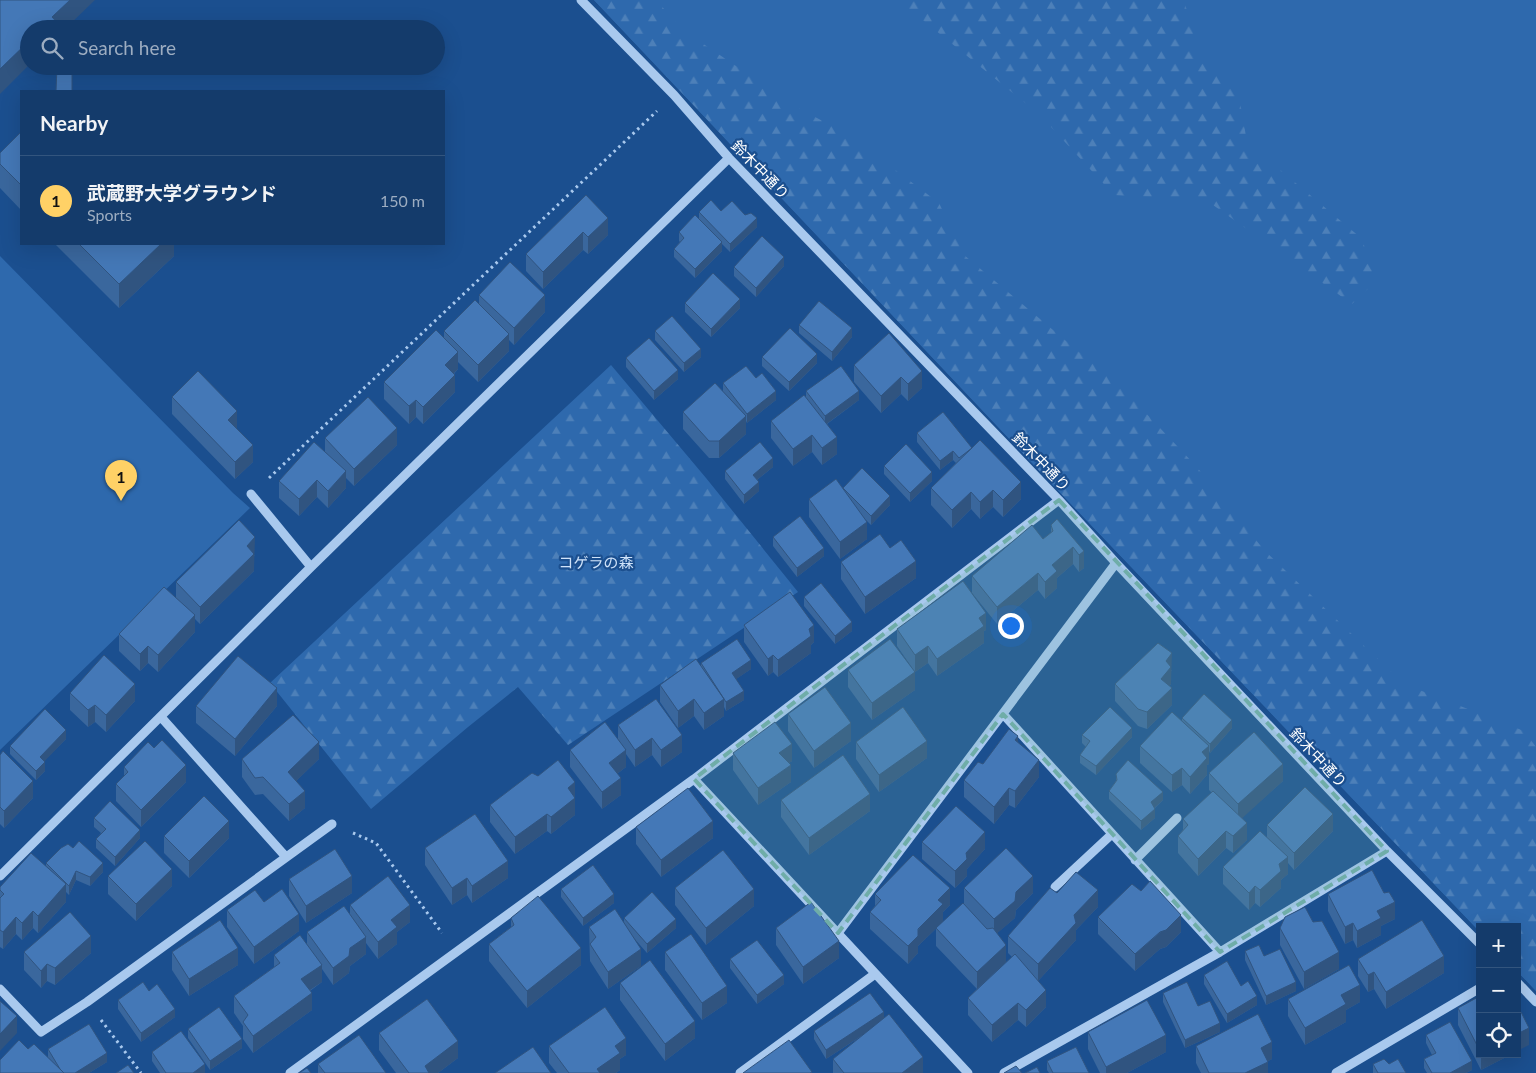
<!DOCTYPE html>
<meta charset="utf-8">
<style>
body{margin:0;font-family:Lato,"Noto Sans JP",sans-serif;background:#214673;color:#f1f3f6}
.controls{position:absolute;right:15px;bottom:15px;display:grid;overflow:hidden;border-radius:0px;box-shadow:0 5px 20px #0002}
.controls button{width:45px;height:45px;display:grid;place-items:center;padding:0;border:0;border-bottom:1px solid #33557e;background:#143b6b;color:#f1f3f6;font:25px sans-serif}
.you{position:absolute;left:1010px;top:625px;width:18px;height:18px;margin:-12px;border:4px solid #fff;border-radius:50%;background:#1a73e8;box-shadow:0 0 0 8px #1a73e833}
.badge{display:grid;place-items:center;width:32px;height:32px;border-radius:50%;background:#ffd166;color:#111;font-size:16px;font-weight:700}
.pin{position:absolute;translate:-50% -41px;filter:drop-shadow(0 1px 2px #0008)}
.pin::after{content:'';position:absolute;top:26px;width:18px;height:15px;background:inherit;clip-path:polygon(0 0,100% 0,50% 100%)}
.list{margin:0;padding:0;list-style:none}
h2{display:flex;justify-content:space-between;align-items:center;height:65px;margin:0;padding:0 20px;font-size:21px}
h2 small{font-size:16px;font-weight:400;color:#9dadc1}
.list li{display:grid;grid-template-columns:32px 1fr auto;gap:15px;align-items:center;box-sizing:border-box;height:90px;padding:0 20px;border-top:1px solid #33557e}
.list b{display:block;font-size:19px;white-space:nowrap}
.list p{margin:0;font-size:16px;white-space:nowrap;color:#9dadc1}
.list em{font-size:16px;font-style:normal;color:#9dadc1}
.icon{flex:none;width:28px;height:28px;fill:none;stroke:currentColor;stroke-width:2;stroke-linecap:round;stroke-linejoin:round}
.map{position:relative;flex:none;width:1536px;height:1073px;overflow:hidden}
.search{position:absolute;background:#143b6b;box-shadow:0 5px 20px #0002;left:20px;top:20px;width:425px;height:55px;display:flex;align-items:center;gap:12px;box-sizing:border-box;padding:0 18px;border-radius:28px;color:#9dadc1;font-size:19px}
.panel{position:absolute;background:#143b6b;box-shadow:0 5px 20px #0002;left:20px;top:90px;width:425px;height:155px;border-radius:0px}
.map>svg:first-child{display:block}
</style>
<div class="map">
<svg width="1536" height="1073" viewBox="0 0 1536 1073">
<defs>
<pattern id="forest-firs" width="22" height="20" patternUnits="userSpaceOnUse" patternTransform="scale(1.25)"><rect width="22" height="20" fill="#2e69ad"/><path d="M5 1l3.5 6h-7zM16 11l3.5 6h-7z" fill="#4d80b9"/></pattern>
</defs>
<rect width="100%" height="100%" fill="#1b4f8f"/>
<!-- green -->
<path fill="#2e69ad" d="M594,0H1536V991L1517,971V927H1480V932L1070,503Z
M0,256L233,493L250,508L0,750Z"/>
<!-- forest -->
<path fill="url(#forest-firs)" d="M594,0H656L684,31L800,109L849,135L939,203L964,255L1123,389L1196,466L1264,550L1404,684L1524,731L1536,747V991L1517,971V927H1480V932L1070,503Z
M898,0H1184L1197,47L1237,85L1247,142L1361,238L1378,279L1352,304L1206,200L1114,195L1040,115Z
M611,365L706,478L798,592L568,745L518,687L468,727L371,809L270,683Z"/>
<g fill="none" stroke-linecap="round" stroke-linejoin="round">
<!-- path -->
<path stroke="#a9c9ee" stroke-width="3" stroke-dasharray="2.5 4" stroke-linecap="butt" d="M269,478L657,111
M353,833L376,843L442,933
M101,1020L141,1073"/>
<!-- minor -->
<path stroke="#a9c9ee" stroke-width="9" d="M581,0L674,95L729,158L1059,500L1116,563L1387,851L1480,944
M251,494L311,567
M1003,714L1220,952
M161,717L286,857
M694,779L968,1073
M1135,860L1177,818
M0,876L311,567L729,158
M1055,887L1112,834
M838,933L1116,563
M1517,982L1536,1002
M0,989L41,1032L87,1002L332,824
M290,1073L694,779L1059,500
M740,1073L875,974
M1004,1073L1220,952L1387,851
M1336,1073L1480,988"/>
</g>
<!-- wall -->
<path fill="#3a679d" d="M50,66H72L56,74Z
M21,132V210L0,188V153Z
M586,195L608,235L588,254L583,250L543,289L526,271V254Z
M721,211L757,227L730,252L722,244V251L695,278L674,257V249L680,242L679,241V232L699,220V212Z
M55,244H174V256L119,308Z
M784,266L756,297L734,276V267Z
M479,295L545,312L514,345L509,340V351L478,382L458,362V369L454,374L455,392L423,424L416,417L409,424L384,399V382L444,338V331L479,304Z
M685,303L740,308L711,337L685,312Z
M799,325L852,337L832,361L799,333Z
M655,331L701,357L684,372L655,340Z
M889,333L922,388L908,401L901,394L881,413L854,382V365Z
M762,357L817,363L789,391L762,366Z
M626,358L678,379L654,400L626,367Z
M756,378L776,400L747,423L746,421V434L719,458H709L683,429V412L723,392V383Z
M806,391L859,400L827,424L837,454L822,465L812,452L793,466L771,438V421L806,398Z
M172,397L237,428V429L253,462L235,479L172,414Z
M917,433L972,448L1021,499L1003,517L993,507L980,519L971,509L952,528L931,505V488L956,463L953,460L940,470L917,442Z
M325,438L397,445L354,486L346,478V488L328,508L317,497L299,516L279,498V481L325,452Z
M884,466L932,481L910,502L884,474Z
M773,467L757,480L759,491L744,504L725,479V471Z
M843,489L890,505L871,525L865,519L867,539L840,559L809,517V499Z
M1051,525L1084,551V568L1079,572L1073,564L1057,578V588L1045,599L1038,590L997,624L972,593V576L1043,539L1051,533Z
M773,537L824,556L797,577L773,546Z
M890,548L916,578L865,614L841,579V562Z
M255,555L254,556V571L200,624L195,619V632L158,672L148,663L140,671L119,651V634L176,598V582Z
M804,597L852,631L835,644L804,606Z
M744,625L814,642L811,645V653L778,677L773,672L768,676L744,642Z
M897,629L986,630L984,631V643L937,676L928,663L915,672L897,646Z
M701,663L751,669L736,679L744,700L726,711L724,707V716L704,730L694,716L678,728L660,702V685L701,666Z
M848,670L915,690L872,720L848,687Z
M1172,670L1171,671V684L1169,686L1172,705L1147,729L1138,726L1115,701V684Z
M70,693L135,701L106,732L95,722L88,727L70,710Z
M656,699L682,752L661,767L652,755L635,767L626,754V767L617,774L621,795L602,809L570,767V750L618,739V725Z
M196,706H277L235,756L196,723Z
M788,714L851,741L814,768L788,731Z
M1182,718L1232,728L1210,753L1209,751V764L1207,765V775L1190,794L1182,785L1172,792L1140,763V746L1182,721Z
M1082,735L1132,737L1096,775L1080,763V755L1086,747L1082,743Z
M66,739L44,761L45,771L36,780L10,754V746Z
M856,742L927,758L879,792L856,759Z
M1018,743L1039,777L1015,808L1009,805L994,824L964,797V780L983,764Z
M154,748L186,782L141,827L116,801V784L124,777V767Z
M733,753L792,761L789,763L791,782L758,805L733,770Z
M0,755L33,798L4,828L0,824Z
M242,759H319L296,781L305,808L289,821L263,794L255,795L242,777Z
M1209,773L1283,781L1241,818L1247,840L1233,853L1226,848L1198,876L1178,853V836L1183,830V819L1212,793L1209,790Z
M1116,774L1163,800L1155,808V818L1141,830L1109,799V791L1116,781Z
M538,776L575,782V815L551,834L547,831L515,854L490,822V805Z
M781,800L870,811L809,855L781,817Z
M94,818L140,838L115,866L96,848V839L101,833L94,827Z
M1267,825L1333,831L1294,870L1288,863V874L1281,880V888L1260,907L1255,903L1249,910L1223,884V867L1267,837Z
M636,827L713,838L661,877L636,844Z
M164,836L229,838L189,878L164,853Z
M922,842L985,849L967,869V876L955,888L922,859Z
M425,848L508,878L472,903L467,895L452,905L425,865Z
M46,863L103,872L90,886L76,880L69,895L66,892V902L38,933L33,928L22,940L16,934L3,949L0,947V887L46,866Z
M108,876L172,886L136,921L108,894Z
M289,879L352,893L306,923L289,896Z
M675,888L754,906L706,945L675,905Z
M964,888L1033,893L1016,910L1015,918L997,933L1006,962L988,979L1012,957L1008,953V936L1057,893L1098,907L1076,930V940L1038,981L1046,1007L1026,1027L1018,1020L992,1042L968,1015V998L977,989L936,946V928L964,904Z
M561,889L614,903L583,926L561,897Z
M875,894L950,905L943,912V922L918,946V953L908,964L870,929V912L875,906Z
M1328,894L1395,919L1381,926V935L1357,948L1353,940L1345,944L1328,911Z
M350,905L410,922L397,932V944L378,959L366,943V954L350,966L349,973L333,985L322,969V982L310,991L312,1010L253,1053L243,1039V1026L234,1013V996L274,967V955L307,945V932L350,915Z
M227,910L299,931L254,964L227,927Z
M1098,917L1181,932L1166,947L1160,949L1135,971L1098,934Z
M511,918L581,965L527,1008L489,961V944L511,927Z
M624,918L676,928L647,953L632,936L641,966L608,989L590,961L589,927L624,923Z
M776,928L839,958L803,984L776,945Z
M1280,928L1339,969L1304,989L1280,945Z
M1245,951L1264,956L1296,991L1266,1005L1245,960Z
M24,952L91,953L55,985L47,981L41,988L24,970Z
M172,952L238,965L189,996L172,970Z
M665,952L727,1003L702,1020L665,970Z
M730,959L784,984L757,1004L730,968Z
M1358,959L1444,973L1386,1009L1374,989L1368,992L1358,976Z
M1204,975L1241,986L1257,1005L1227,1023L1204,984Z
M620,983L695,1038L665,1061L620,1000Z
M149,991L175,1017L141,1042L118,1009V1000Z
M1163,993L1198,1006L1220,1032L1185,1048L1163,1002Z
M1480,996V1054H1512L1481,1070L1458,1025V1008Z
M1288,999L1360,1002L1346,1010V1022L1305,1045L1288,1016Z
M884,1018L923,1073H833V1059L860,1037L826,1059L814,1039V1031Z
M188,1029L242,1048L210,1070L188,1038Z
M1088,1032L1166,1052L1127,1073H1100L1088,1049Z
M379,1033L458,1058L438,1073H396L379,1050Z
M1426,1035L1472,1070L1466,1073H1427L1424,1068V1059L1432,1055L1426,1043Z
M549,1046L626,1055L620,1059V1070L616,1073H557L549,1063Z
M1196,1046L1272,1059L1268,1061V1073H1201L1196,1063Z
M28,1049L48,1058V1049L107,1062L89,1073H0Z
M152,1052L205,1073H160L152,1061Z
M1047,1061L1089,1073H1049L1047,1070Z
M318,1064L386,1073H318Z
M1373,1064L1406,1073H1373Z"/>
<!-- shaded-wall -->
<path fill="#305480" d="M70,0H95L65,29H52V17Z
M29,41V65L0,94V69Z
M608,218V235L588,254V237Z
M757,218V227L730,252V244Z
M583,232V250L543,289V272Z
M722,242V251L695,278V269Z
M161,244H174V256L119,308V284Z
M784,257V266L756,297V288Z
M545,295V312L514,345V328Z
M740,299V308L711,337V329Z
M852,328V337L832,361V352Z
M509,334V351L478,382V365Z
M701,349V357L684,372V363Z
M458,352V369L445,382V365Z
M817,354V363L789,391V382Z
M678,370V379L654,400V391Z
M922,371V388L908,401V384Z
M455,375V392L423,424V407Z
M901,377V394L881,413V396Z
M776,391V400L747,423V414Z
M859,391V400L825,425V416Z
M416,400V417L409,424V406Z
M237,411V428L228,437V420Z
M746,416V434L719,458V441Z
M397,428V445L354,486V469Z
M812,435V452L793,466V449Z
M837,437V454L822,465V448Z
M253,445V462L235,479V462Z
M953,451V460L940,470V461Z
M773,458V467L753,483V475Z
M346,471V488L328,508V491Z
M932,472V481L910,502V493Z
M317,480V497L299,516V499Z
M759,482V491L744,504V495Z
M1021,482V499L1003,517V500Z
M993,490V507L980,519V502Z
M971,492V509L952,528V510Z
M890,496V505L871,525V516Z
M867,522V539L840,559V542Z
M255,537L254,571L200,624V607L247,546Z
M1073,547V564L1057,578V588L1045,599V582L1052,565Z
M824,548V556L797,577V568Z
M1084,551V568L1079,572V555Z
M916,561V578L865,614V597Z
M1038,573V590L997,624V607Z
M986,613V630L984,631V643L937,676V659L979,618Z
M195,615V632L158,672V655Z
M852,622V631L835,644V636Z
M814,625V642L811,645V653L778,677V660Z
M148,646V663L140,671V654Z
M928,646V663L915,672V655Z
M1172,653L1171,684L1161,696V679L1166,661Z
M773,655V672L768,676V659Z
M751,660V669L732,682V673Z
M915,672V690L872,720V703Z
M135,684V701L106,732V715Z
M277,688V706L235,756V739Z
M1172,688V705L1147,729V712Z
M744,691V700L726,711V702Z
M694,699V716L678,728V711Z
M724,699V716L704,730V713Z
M95,705V722L88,727V710Z
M1232,720V728L1210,753V744Z
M851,723V741L814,768V751Z
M1132,728V737L1096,775V766Z
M66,730V739L40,766V757Z
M682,735V752L661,767V750Z
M1018,736V753L1015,740Z
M652,738V755L635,767V750Z
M927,741V758L879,792V775Z
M319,742V759L288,789V772Z
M792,744V761L779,770V753Z
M1209,746V764L1207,765V775L1190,794V777L1202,752Z
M626,750V767L609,780V763Z
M1039,760V777L1015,808V791Z
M45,762V771L36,780V771Z
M1283,764V781L1238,822V804Z
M186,765V782L141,827V810Z
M791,765V782L758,805V788Z
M1182,768V785L1172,792V775Z
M621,778V795L602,809V792Z
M33,781V798L4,828V811Z
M575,782V815L551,834V817L568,788Z
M1009,788V805L994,824V807Z
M305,791V808L289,821V804Z
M1163,792V800L1151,811V802Z
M870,794V811L809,855V838Z
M1155,809V818L1141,830V821Z
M547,814V831L515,854V837Z
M1333,814V831L1294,870V853Z
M229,821V838L189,878V861Z
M713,821V838L661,877V860Z
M1247,823V840L1233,853V836Z
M140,830V838L115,866V857Z
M1226,831V848L1198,876V859Z
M985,832V849L967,869V876L955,888V871L966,853Z
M1288,857V874L1281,880V888L1260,907V890L1279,864Z
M508,861V878L472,903V886Z
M103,863V872L90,886V877Z
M172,869V886L136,921V904Z
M76,871V880L69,895V886Z
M352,876V893L306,923V906Z
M1033,876V893L1016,910L1015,918L994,936V919L1016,892Z
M467,878V895L452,905V888Z
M66,884V902L38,933V916Z
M1255,886V903L1249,910V893Z
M950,888V905L943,912V922L918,946V953L908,964V946L938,900Z
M754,889V906L706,945V928Z
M1098,890V907L1076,930V940L1038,981V964L1074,915Z
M614,894V903L583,926V918Z
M1395,902V919L1381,926V935L1357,948V931L1377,911Z
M410,905V922L397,932V944L378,959V942L391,920Z
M33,911V928L22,940V923Z
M299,914V931L254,964V947Z
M1181,915V932L1166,947L1160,949L1135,971V954Z
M16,917V934L3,949V932Z
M676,919V928L647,953V944Z
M1353,923V940L1345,944V927Z
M91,936V953L55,985V968Z
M366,937V954L350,966L349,973L333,985V968L350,948Z
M839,941V958L803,984V967Z
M1006,945V962L977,989V972Z
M238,948V965L189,996V979Z
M581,948V965L527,1008V991Z
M641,949V966L608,989V972Z
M1339,952V969L1304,989V972Z
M1444,956V973L1386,1009V992Z
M47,964V981L41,988V971Z
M322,965V982L301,996V979Z
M1374,972V989L1368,992V975Z
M784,975V984L757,1004V995Z
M1296,982V991L1266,1005V996Z
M1360,985V1002L1346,1010V1022L1305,1045V1028L1341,995Z
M727,986V1003L702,1020V1003Z
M1046,990V1007L1026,1027V1010Z
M312,993V1010L253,1053V1036Z
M1257,996V1005L1227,1023V1014Z
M1018,1003V1020L992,1042V1025Z
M175,1009V1017L141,1042V1033Z
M884,1012V1021L826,1059V1050Z
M17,1016V1033L0,1051V1034Z
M695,1021V1038L665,1061V1044Z
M1220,1023V1032L1185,1048V1040Z
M1529,1028V1045L1517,1051V1034Z
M1166,1035V1052L1127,1073H1106V1067Z
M626,1038V1055L620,1059V1070L616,1073H597V1069L615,1046Z
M242,1039V1048L210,1070V1061Z
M458,1041V1058L438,1073H425V1066Z
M1272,1042V1059L1261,1065V1048Z
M107,1053V1062L89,1073H75Z
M1481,1054H1512L1481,1070Z
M923,1057V1073H902Z
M1472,1061V1070L1466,1073H1450Z
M1268,1062V1073H1245Z
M205,1064V1073H193Z"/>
<!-- building -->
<path fill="#4478b7" stroke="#305480" d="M0,0H70L52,17L63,29H29V41L0,69Z
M57,66H72V91H56Z
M21,132V185L0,164V153Z
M586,195L608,218L588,237L583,232L543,272L526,254Z
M711,200L721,211L732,201L745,215L751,213L757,218L730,244L699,212Z
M695,215L722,242L695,269L674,249L684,238L679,232Z
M762,236L784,257L756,288L734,267Z
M79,244H161L119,284Z
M510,262L545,295L514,328L479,295Z
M713,273L740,299L711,329L685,303Z
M475,300L509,334L478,365L444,331Z
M819,301L852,328L832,352L799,325Z
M672,316L701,349L684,363L655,331Z
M790,328L817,354L789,382L762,357Z
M436,330L458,352L445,365L455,375L423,407L416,400L409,406L384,382Z
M889,333L922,371L908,384L901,377L881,396L854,365Z
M649,338L678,370L654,391L626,358Z
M746,366L756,378L762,373L776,391L747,414L723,383Z
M841,366L859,391L825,416L806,391Z
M198,371L237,411L228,420L253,445L235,462L172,397Z
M715,383L746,416L719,441H709L683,412Z
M804,395L837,437L822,448L812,435L793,449L771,421Z
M368,397L397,428L354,469L325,438Z
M943,412L972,448L959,458L953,451L940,461L917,433Z
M980,440L1021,482L1003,500L993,490L980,502L971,492L952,510L931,488Z
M314,442L346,471L328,491L317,480L299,499L279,481Z
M760,442L773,458L753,475L759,482L744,495L725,471Z
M906,444L932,472L910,493L884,466Z
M862,468L890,496L871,516L843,488Z
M836,479L867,522L840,542L809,499Z
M800,516L824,548L797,568L773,537Z
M1057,519L1084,551L1079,555L1073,547L1052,565L1057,571L1045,582L1038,573L997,607L972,576L1032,525L1043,539L1053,531L1051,525Z
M239,520L255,537L247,546L254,554L200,607L176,582Z
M880,534L890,548L901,540L916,561L865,597L841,562Z
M963,581L986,613L979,618L984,626L937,659L928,646L915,655L897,629Z
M821,583L852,622L835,636L804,597Z
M164,587L195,615L158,655L148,646L140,654L119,634Z
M790,592L814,625L809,629L811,636L778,660L773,655L768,659L744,625Z
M737,639L751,660L732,673L744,691L726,702L701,663Z
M890,639L915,672L872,703L848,670Z
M1158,643L1172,653L1166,661L1171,667L1161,679L1172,688L1147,712L1138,709L1115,684Z
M104,655L135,684L106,715L95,705L88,710L70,693Z
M238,656L277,688L235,739L196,706Z
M696,659L724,699L704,713L694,699L678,711L660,685Z
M825,687L851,723L814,751L788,714Z
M1204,694L1232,720L1210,744L1182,718Z
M656,699L682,735L661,750L652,738L635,750L618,725Z
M903,707L927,741L879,775L856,742Z
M1110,707L1132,728L1096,766L1080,755L1090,741L1082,735Z
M45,709L66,730L40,757L45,762L36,771L10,746Z
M1172,712L1209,746L1202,752L1207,758L1190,777L1182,768L1172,775L1140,746Z
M293,715L319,742L288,772L305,791L289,804L263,777L255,778L242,759Z
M605,722L626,750L609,763L621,778L602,792L570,750Z
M775,722L792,744L779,753L791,765L758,788L733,753Z
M1009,729L1018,736L1015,740L1039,760L1015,791L1009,788L994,807L964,780L978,762L983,764Z
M1254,732L1283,764L1238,804L1209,773Z
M162,740L186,765L141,810L116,784L128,772L124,767L148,742L154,748Z
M3,751L33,781L4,811L0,807V755Z
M843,755L870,794L809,838L781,800Z
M558,760L575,782L568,788L575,798L551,817L547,814L515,837L490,805L532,773L538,776Z
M1128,760L1163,792L1151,802L1155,809L1141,821L1109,791L1117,780L1116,774Z
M1305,787L1333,814L1294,853L1267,825Z
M688,788L713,821L661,860L636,827Z
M1213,791L1247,823L1233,836L1226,831L1198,859L1178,836L1188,825L1183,819Z
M204,796L229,821L189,861L164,836Z
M110,801L140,830L115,857L96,839L106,829L94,818Z
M956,806L985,832L966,853L967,859L955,871L922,842Z
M475,814L508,861L472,886L467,878L452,888L425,848Z
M1260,831L1288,857L1279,864L1281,871L1260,890L1255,886L1249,893L1223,867Z
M79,841L103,863L90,877L76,871L69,886L46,863L61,848L68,844L73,848Z
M145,841L172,869L136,904L108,876Z
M1006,848L1033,876L1016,892L1015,901L994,919L964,888Z
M335,849L352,876L306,906L289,879Z
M723,850L754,889L706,928L675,888Z
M31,853L66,884L38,916L33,911L22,923L16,917L3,932L0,930V898L4,894L0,890V887Z
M913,855L950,888L938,900L943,904L918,929V936L908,946L870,912L881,900L875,894Z
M593,865L614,894L583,918L561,889Z
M1372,870L1384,893L1389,892L1395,902L1377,911L1381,918L1357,931L1353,923L1345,927L1328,894Z
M1076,872L1098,890L1074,915L1076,923L1038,964L1008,936L1050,888L1057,893Z
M388,876L410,905L391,920L397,927L378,942L350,905Z
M1150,881L1181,915L1166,930L1160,932L1135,954L1098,917L1132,884L1141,891Z
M282,889L299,914L254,947L227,910L255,890L264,902Z
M652,892L676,919L647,944L624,918Z
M538,896L581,948L527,991L489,944L514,925L511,918Z
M811,902L839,941L803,967L776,928Z
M963,903L987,929L993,928L1006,945L977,972L936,928Z
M344,906L366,937L350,948L349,956L333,968L307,932Z
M1305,907L1313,922L1322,921L1339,952L1304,972L1280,928L1285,917Z
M615,909L641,949L608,972L590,944L596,937L589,927Z
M70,912L91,936L55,968L47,964L41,971L24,952Z
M220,920L238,948L189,979L172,952Z
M1422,920L1444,956L1386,992L1374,972L1368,975L1358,959Z
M691,934L727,986L702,1003L665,952Z
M300,935L322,965L301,979L312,993L253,1036L243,1022L248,1015L234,996L280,963L274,955Z
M757,940L784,975L757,995L730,959Z
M1259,945L1264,956L1280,949L1296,982L1266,996L1245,951Z
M1015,954L1046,990L1026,1010L1018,1003L992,1025L968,998Z
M650,960L695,1021L665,1044L620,983Z
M1227,961L1241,986L1248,981L1257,996L1227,1014L1204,975Z
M1349,965L1360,985L1341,995L1346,1004L1305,1028L1288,999Z
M143,982L149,991L157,984L175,1009L141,1033L118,1000Z
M1187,982L1198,1006L1210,1001L1220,1023L1185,1040L1163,993Z
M870,993L884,1012L826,1050L814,1031Z
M1480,996V1051L1458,1008Z
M427,999L458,1041L425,1066L429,1073H409L379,1033Z
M1147,1000L1166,1035L1106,1067L1088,1032Z
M0,1001L17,1016L0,1034Z
M219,1007L242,1039L210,1061L188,1029Z
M605,1007L626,1038L615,1046L620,1053L597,1069L600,1073H569L549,1046Z
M1517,1009L1521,1012L1529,1028L1517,1034Z
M889,1014L923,1057L902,1073H844L833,1059Z
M1258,1014L1272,1042L1261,1048L1268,1062L1245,1073H1209L1196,1046Z
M1450,1022L1472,1061L1450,1073H1432L1424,1059L1436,1053L1426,1035Z
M89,1024L107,1053L75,1073H64L60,1069L48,1049Z
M181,1031L205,1064L193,1073H166L152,1052Z
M359,1035L386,1073H325L318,1064Z
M19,1040L28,1049L34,1044L64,1073H0V1060Z
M789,1040L812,1072L810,1073H743Z
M533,1047L551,1073H495Z
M1076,1047L1089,1073H1053L1047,1061Z
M1384,1059L1389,1064L1398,1059L1406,1073H1378L1373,1064Z
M128,1065L134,1073H116Z
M1016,1066L1022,1073H1004Z
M1037,1067L1040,1073H1025Z
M307,1068L311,1073H299Z"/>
<!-- marked area -->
<path fill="#6fada8" fill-opacity="0.2" stroke="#6fada8" stroke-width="4" stroke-dasharray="10 6" stroke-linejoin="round" d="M1059,500L1387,851L1220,952L1003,714L838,933L694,779Z"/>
<g text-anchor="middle" stroke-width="4.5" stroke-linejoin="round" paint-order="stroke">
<!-- street labels -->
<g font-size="15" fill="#fff" stroke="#1b4f8f">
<text transform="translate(760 170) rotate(46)" y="5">鈴木中通り</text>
<text transform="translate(1041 462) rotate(46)" y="5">鈴木中通り</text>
<text transform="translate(1318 758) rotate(47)" y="5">鈴木中通り</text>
</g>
<!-- park labels -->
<g font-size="15" fill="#cfe3fa" stroke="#1b4f8f">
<text x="596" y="568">コゲラの森</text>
</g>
</g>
</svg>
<div class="controls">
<button>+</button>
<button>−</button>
<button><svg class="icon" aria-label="locate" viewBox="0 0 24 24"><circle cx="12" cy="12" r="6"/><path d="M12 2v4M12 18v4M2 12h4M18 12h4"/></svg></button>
</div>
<div class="you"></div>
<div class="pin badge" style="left:121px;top:501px">1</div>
<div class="search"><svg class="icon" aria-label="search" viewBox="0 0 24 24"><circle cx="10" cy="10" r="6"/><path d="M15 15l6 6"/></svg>Search here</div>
<section class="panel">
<h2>Nearby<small></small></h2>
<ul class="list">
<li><span class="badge">1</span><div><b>武蔵野大学グラウンド</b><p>Sports</p></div><em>150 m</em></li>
</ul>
</section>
</div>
